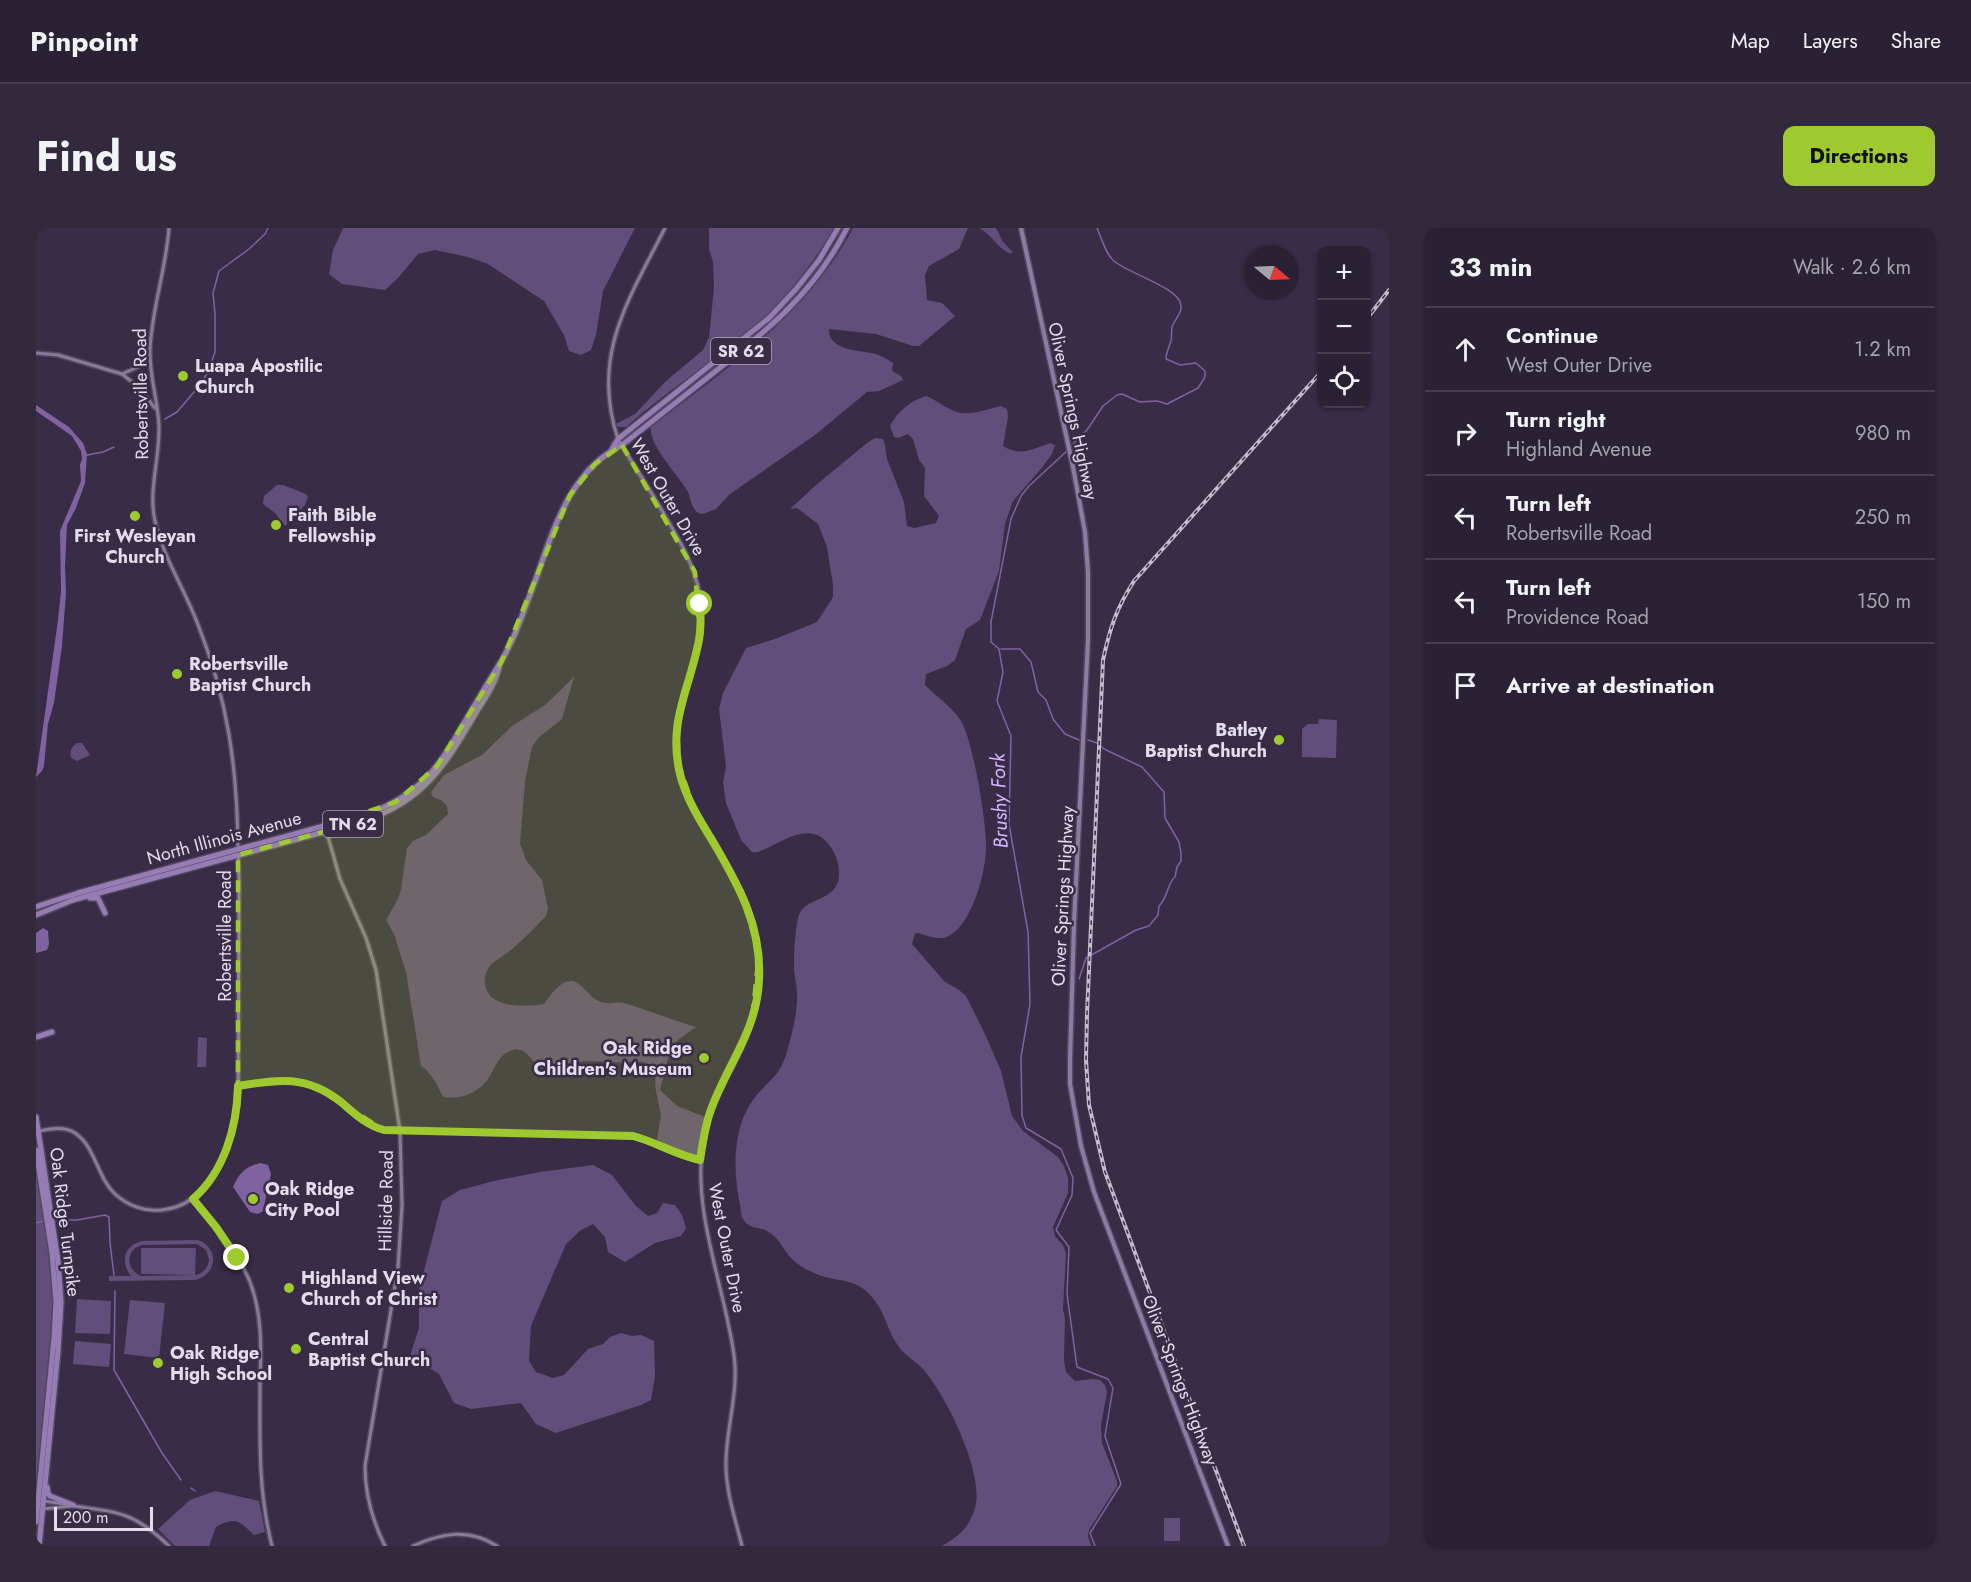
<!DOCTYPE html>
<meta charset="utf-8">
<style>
body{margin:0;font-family:Jost,sans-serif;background:#32293c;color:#f1f3f6}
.controls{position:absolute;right:18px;top:18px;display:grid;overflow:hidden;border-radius:12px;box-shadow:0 2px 4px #0004}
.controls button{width:54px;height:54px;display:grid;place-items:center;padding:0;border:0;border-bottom:2px solid #463e4f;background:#2a2134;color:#f1f3f6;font:30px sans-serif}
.compass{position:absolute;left:1209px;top:18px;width:54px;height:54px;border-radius:50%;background:#2a2134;box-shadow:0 2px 4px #0004;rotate:109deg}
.scale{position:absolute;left:18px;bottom:15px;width:99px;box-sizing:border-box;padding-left:6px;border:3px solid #e3dced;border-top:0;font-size:16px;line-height:21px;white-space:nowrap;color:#e3dced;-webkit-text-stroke:4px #382c46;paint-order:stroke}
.stop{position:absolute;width:18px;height:18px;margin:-14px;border:4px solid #9eca2f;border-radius:50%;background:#fff}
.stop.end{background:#9eca2f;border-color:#fff;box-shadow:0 2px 6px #0008}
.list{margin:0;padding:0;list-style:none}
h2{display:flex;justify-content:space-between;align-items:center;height:78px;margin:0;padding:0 24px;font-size:26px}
h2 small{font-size:20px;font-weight:400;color:#a5a3ac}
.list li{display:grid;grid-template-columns:39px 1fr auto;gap:18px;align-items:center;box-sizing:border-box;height:84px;padding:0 24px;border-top:2px solid #463e4f}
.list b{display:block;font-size:22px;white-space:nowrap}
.list p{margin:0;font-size:20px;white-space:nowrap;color:#a5a3ac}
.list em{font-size:20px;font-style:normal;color:#a5a3ac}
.icon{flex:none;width:33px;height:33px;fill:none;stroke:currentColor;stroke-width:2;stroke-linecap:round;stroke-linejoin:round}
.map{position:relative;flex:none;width:1353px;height:1318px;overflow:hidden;border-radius:12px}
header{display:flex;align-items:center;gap:36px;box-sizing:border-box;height:84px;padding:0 30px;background:#2a2134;border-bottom:2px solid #463e4f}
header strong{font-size:28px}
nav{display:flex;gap:33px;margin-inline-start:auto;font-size:21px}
.intro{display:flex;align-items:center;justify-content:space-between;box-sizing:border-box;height:144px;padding:0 36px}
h1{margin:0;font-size:42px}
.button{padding:15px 27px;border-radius:12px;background:#9eca2f;color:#111;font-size:21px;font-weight:700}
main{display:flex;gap:36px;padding:0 36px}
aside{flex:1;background:#2a2134;border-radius:12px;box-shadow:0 2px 4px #0004}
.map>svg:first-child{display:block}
</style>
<header>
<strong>Pinpoint</strong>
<nav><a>Map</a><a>Layers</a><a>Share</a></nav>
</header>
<div class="intro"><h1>Find us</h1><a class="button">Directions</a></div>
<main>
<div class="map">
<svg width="1353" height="1318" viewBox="0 0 1353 1318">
<rect width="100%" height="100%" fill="#382c46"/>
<!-- green -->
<path fill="#624e7a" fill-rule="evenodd" d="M307,0H599L567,63L560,107L555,122L545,127L533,123L528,107L508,73L452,36L432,29L399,22L382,26L362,50L349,62L306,56L293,46L297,22Z
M673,0H798C774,40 746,76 710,106C671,138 628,165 590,199H582L580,196L599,186L630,153L667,122L673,109L678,60L677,34L673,21Z
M817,0H932L923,21L893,38L889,47L891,72L906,75L919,88L883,118H877L840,106L793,101C792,123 824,122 840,126C846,128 851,131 857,135L856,143L865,148L867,152L843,163L831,164L779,207L694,266L680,281L667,286C663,285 661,285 659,282C655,277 654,269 652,264C643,248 612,217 615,199C690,141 772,86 817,0Z
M943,0H960L967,14L976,23V26C962,22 956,6 943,0Z
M890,168C901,172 910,181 921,184C934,188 952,181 965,178L971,181L972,189L967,218C984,229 997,221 1014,215L1019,217L1016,226L1004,242L977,273L969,296L963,343L944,392L930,401L919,432L911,438L890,446L889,457C899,467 918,481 925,493C937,513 949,588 950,613C952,638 937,696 913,708C904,713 892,708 882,705L879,706L876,716L908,753L923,762L930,768L949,806L965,843L976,888L987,903L1022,929L1028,938L1032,950V965L1017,999L1019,1008L1027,1017L1030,1026L1027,1081L1029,1091L1028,1132L1030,1144L1039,1153L1057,1151L1064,1152L1069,1157L1071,1164L1065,1197L1066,1215L1081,1253V1258L1053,1302L1052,1308L1055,1318H906C923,1308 933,1300 939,1280C949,1246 910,1167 887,1141C880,1133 869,1128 863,1119C848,1098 851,1082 829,1062C815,1050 792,1053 776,1044C769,1041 761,1036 756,1031C746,1021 745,1011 731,1003C724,999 716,1001 710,995C705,990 705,984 704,977C697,944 696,900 717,872C730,854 743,850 750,827C755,809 762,785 761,766C761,757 758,747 758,738C758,723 759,705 762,690C766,674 782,674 794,665C809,654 803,630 794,618C774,590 745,616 722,624H716L705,612L690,575L687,555L690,538L683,481L687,465L710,420L739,411L781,394L797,369V357L791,319L782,296L761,280L754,281L780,257L831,215L839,210L847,211L849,217L851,231L868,274L871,298L878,300L900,295L903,288L888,268L889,240L883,232L877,211L872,206L862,210L858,209L854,198C861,184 874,173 890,168Z
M241,257H247L270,266L272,269L269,277L249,298L239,285L227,276L228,268Z
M538,449L526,491L502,510L496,519L489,553L484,616L490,632L506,652L512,681L510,688C499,699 488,711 476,721C469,727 460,731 454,738C450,743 448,749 449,755C451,781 490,779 508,776C515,767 523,753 536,753C546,754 553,770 565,774C574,777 580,773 588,775C612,782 636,792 660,799L642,812L633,827L624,862L641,878L669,889L662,925C650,932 632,918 621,912L625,887L619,858C621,848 616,839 607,834C597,833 586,835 575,834C560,833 545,833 530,835C523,837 514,843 508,841C495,837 492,816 474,823C464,827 461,835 456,844C447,863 428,872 407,869C402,858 395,844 385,838L370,744L358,706L350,692L362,671L365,661L371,620L377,613L390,607L412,586L411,578L405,572L397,569L395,564L408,547L446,527L476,498L509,477Z
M1283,491L1301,492L1300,530L1266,529V501L1272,496H1282Z
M41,515H46L54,527L41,533L35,530C34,523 35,519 41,515Z
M162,809L171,810L170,839H161Z
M0,934C7,980 18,1028 18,1075C18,1134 8,1194 2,1253L0,1257Z
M557,937L576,947L599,977L612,988L621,985L627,975L639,977L646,987L650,1000L645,1008L619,1015L589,1034L572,1024L569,1009L557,996L545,1002L530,1016L495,1098L493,1133L500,1144L517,1150L528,1147L552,1121L567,1116L574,1109L585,1105L596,1108L605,1107L618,1113L619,1148L615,1172L605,1177L520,1205L500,1196L485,1175L435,1181L418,1175L403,1146L374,1128L383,1100V1062L406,973L424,962L458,953L504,944Z
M162,1012C184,1020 181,1047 159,1052L73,1053V1048H95C84,1034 88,1017 106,1013ZM161,1016L170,1022L173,1032C172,1040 167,1046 159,1047L160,1020H105V1046L158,1047L105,1048C95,1043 91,1036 95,1025L99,1020L106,1017Z
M41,1071L75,1073L74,1106L39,1105Z
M94,1072L129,1075L123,1130L88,1126Z
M39,1113L75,1116L73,1139L37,1136Z
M179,1263L223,1273L229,1304L218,1307C203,1293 200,1288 180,1299L173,1318H139L122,1301L154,1272Z
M1128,1290H1144V1313H1128Z"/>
<!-- water -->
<path fill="#8062a1" d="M0,177L33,199L47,215L51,226L49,255L40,280L31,297L29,338L30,365L26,418L18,475L12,496L8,538L6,543L0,549L22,392L25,363L24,303L45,253L44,237L46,231L45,223L36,208L0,183Z
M7,700L12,703L13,716L11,722L0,725V705Z
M225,935L232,937L235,946L227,983L222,986L214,984L197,959C203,945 210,938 225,935Z"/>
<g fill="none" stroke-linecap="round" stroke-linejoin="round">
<!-- stream -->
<path stroke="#8062a1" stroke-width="1.5" d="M129,191L141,184L164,157L172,144L179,124V86L177,65L183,43L213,21L229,6L232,0
M1035,218L1051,202L1067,178L1081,167L1086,166L1104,174L1121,173L1131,176L1162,160L1169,149V143L1160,135L1144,137L1130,131C1130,124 1133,120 1135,113C1136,109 1135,104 1136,99C1138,92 1146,86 1145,78C1145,60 1091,45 1078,33C1069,25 1066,11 1061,0
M1032,222L993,258L985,268L975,291L955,394V414L963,421L967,444L961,473L975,508L973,596L992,704L994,776L985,829L986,887L990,900L1025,921L1037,950L1036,967L1020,1002L1033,1019L1031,1066L1041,1139L1072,1151L1077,1160L1069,1208L1085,1256L1054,1305L1059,1318
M51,227L67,224L78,219
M965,421H984L995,434L1002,464L1010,472L1017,491L1029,506L1043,512
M1043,751L1050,730L1100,702L1113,698L1122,687L1123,678C1133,668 1131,655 1139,649L1141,639L1145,633V625L1143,614L1129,590L1128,564L1106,539L1068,521L1061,515L1052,512
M19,992H41L69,987L73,989L74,1015L78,1047
M0,995L7,993
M79,1063L78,1142L126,1225L145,1252
M155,1260L159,1263"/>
<!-- tertiary casing -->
<g stroke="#52485e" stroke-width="6">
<path id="tertiary" d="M133,0C130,41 116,80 114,121C113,147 122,173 123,198C124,230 112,262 119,293C127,329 148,360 161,394C192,472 201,537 202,620
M629,0C593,71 554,128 582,211C597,236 613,260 628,286C653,329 672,359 663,412C656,452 637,483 641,526C648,600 716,648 723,725C726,759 719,791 705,822C690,852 672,879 667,913C656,985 688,1056 698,1127C703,1163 691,1196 690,1232C689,1261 699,1290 706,1318
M0,125L22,127L86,146L101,158L119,180
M86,146L102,139L114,123
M289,598L304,651L330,710L340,742L364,903L366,977L362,1040L329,1238C329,1267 336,1292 349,1318
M202,858C242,851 271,847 305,874C318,885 330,897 348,902L597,908C620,914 640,927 664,932
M3,903C14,901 28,898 39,905C59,918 61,949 79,966C91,977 108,984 125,982C175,978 195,919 202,876L203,653L202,627
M157,971C178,997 201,1023 214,1054C227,1088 225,1123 224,1158C224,1215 222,1262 236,1318
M8,1273L29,1276
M38,1278C83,1284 99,1285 133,1318
M6,1281L35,1278
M377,1318C405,1305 433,1300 461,1318"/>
</g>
<!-- secondary casing -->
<g stroke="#52485e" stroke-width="7">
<path id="secondary" d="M985,0L1037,239L1049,304L1052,344V412L1038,695L1034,833V856L1045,918L1058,964L1192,1318"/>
</g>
<!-- trunk casing -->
<g stroke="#52485e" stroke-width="8">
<path id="trunk" d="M576,221L582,211L733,90L760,61L783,32L802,0
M54,670H62L69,685
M0,679L42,665L328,587C352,579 372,568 390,550C407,533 419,510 431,490C442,471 453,453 464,435C477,414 486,388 495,364C515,311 530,244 586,217C616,193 646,170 676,146C731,103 779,64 811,0
M0,687L37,672L328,593C387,573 408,539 438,488C447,473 459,457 463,439
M0,809L16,804
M0,889L22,1033L25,1074L22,1123L3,1318
M0,922L16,1025L20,1074L18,1110L0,1294
M11,1259L12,1265L14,1268L37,1277"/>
</g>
<!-- tertiary -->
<use href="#tertiary" stroke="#887b99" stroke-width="3"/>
<!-- secondary -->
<use href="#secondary" stroke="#8d7ba4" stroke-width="4"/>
<!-- trunk -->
<use href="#trunk" stroke="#967cb5" stroke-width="5"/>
<!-- rail casing -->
<g stroke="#c4bcce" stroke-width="4">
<path id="rail" d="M1330,92L1353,62
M1208,1318L1069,944L1053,877L1050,832L1051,786L1067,432C1074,400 1080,381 1098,353L1286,143"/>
</g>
<!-- rail -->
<use href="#rail" stroke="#382c46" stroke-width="1.5" stroke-dasharray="4.5" stroke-linecap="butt"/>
</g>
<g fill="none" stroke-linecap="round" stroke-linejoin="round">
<!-- route -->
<path stroke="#9eca2f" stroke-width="8" d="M201,1030L180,999L157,971C189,943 201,898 202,858C242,851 271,847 305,874C318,885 330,897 348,902L597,908C620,914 640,927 664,932C667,914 669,896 676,879C693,834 721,802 723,752C726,698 702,656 676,612C663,591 650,570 644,546C632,495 652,464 662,417C665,404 665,390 664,376"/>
</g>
<!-- marked area -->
<path fill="#9eca2f" fill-opacity="0.2" stroke="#9eca2f" stroke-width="4.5" stroke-dasharray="12 8" stroke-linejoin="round" d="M586,217L659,344L664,408L642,488V534L660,587L706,664L723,725L716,792L676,878L664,932L597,908L348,902L274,856L243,852L202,858V627L290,603L289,598L360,574L401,538L465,435L534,267L559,236Z"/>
<!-- markers -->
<g fill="#9eca2f" stroke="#382c46" stroke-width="2">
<circle cx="147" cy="148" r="6"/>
<circle cx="99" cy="288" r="6"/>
<circle cx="240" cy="297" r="6"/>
<circle cx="141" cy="446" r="6"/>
<circle cx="1243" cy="512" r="6"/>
<circle cx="668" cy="830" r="6"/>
<circle cx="217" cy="971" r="6"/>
<circle cx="253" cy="1060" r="6"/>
<circle cx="260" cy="1121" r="6"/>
<circle cx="122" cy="1135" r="6"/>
</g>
<g text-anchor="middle" stroke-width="5" stroke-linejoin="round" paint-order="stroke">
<!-- shield labels -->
<g fill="#382c46" stroke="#b0a7bb" stroke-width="1.5">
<rect x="675" y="110" width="60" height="26" rx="4.5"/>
<rect x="287" y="583" width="60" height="26" rx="4.5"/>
</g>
<g font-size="16" font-weight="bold" fill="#e3dced">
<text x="705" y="129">SR 62</text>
<text x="317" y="602">TN 62</text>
</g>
<!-- poi labels -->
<g font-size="18" font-weight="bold" fill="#e3dced" stroke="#382c46" text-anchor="start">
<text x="159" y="144">Luapa Apostilic<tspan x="159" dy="21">Church</tspan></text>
<text x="252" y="293">Faith Bible<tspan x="252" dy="21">Fellowship</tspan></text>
<text x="99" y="314" text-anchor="middle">First Wesleyan<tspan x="99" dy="21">Church</tspan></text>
<text x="153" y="442">Robertsville<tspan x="153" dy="21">Baptist Church</tspan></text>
<text x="1231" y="508" text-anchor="end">Batley<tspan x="1231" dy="21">Baptist Church</tspan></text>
<text x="656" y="826" text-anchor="end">Oak Ridge<tspan x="656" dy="21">Children's Museum</tspan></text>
<text x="229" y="967">Oak Ridge<tspan x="229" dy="21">City Pool</tspan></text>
<text x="265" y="1056">Highland View<tspan x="265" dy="21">Church of Christ</tspan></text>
<text x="272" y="1117">Central<tspan x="272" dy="21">Baptist Church</tspan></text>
<text x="134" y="1131">Oak Ridge<tspan x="134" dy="21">High School</tspan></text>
</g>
<!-- street labels -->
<g font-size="18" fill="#e3dced" stroke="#382c46">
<text transform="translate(105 166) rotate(-91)" y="6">Robertsville Road</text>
<text transform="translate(1037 183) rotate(78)" y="6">Oliver Springs Highway</text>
<text transform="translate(632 269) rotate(60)" y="6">West Outer Drive</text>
<text transform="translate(188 610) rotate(-15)" y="6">North Illinois Avenue</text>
<text transform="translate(1027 668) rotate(-87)" y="6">Oliver Springs Highway</text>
<text transform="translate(189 708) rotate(-90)" y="6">Robertsville Road</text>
<text transform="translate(350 973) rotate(-89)" y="6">Hillside Road</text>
<text transform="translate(29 994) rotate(83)" y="6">Oak Ridge Turnpike</text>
<text transform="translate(691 1020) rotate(79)" y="6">West Outer Drive</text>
<text transform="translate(1144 1152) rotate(69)" y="6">Oliver Springs Highway</text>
</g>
<!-- water labels -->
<g font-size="20" font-style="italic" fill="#d5b5fd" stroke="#382c46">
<text transform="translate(963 573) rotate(-92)" y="7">Brushy Fork</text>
</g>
</g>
</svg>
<div class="controls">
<button>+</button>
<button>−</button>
<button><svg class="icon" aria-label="locate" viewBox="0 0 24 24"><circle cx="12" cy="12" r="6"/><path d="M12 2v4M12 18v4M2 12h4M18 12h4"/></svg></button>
</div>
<svg class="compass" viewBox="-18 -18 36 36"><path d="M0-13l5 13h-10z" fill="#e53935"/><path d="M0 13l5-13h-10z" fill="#a5a3ac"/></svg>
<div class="scale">200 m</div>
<div class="stop" style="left:664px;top:376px"></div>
<div class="stop end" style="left:201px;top:1030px"></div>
</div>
<aside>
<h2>33 min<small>Walk · 2.6 km</small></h2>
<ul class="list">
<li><svg class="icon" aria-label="ahead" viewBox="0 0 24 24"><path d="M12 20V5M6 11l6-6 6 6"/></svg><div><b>Continue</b><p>West Outer Drive</p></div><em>1.2 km</em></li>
<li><svg class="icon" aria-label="right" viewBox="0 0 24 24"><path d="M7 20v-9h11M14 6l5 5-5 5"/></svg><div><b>Turn right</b><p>Highland Avenue</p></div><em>980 m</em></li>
<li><svg class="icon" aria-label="left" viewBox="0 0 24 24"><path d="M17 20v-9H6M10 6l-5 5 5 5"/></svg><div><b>Turn left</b><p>Robertsville Road</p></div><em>250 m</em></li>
<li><svg class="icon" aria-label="left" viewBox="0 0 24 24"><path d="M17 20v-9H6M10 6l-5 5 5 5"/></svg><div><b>Turn left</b><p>Providence Road</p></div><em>150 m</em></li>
<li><svg class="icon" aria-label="arrive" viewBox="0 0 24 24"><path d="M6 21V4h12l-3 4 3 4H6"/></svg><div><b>Arrive at destination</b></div></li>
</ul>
</aside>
</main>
